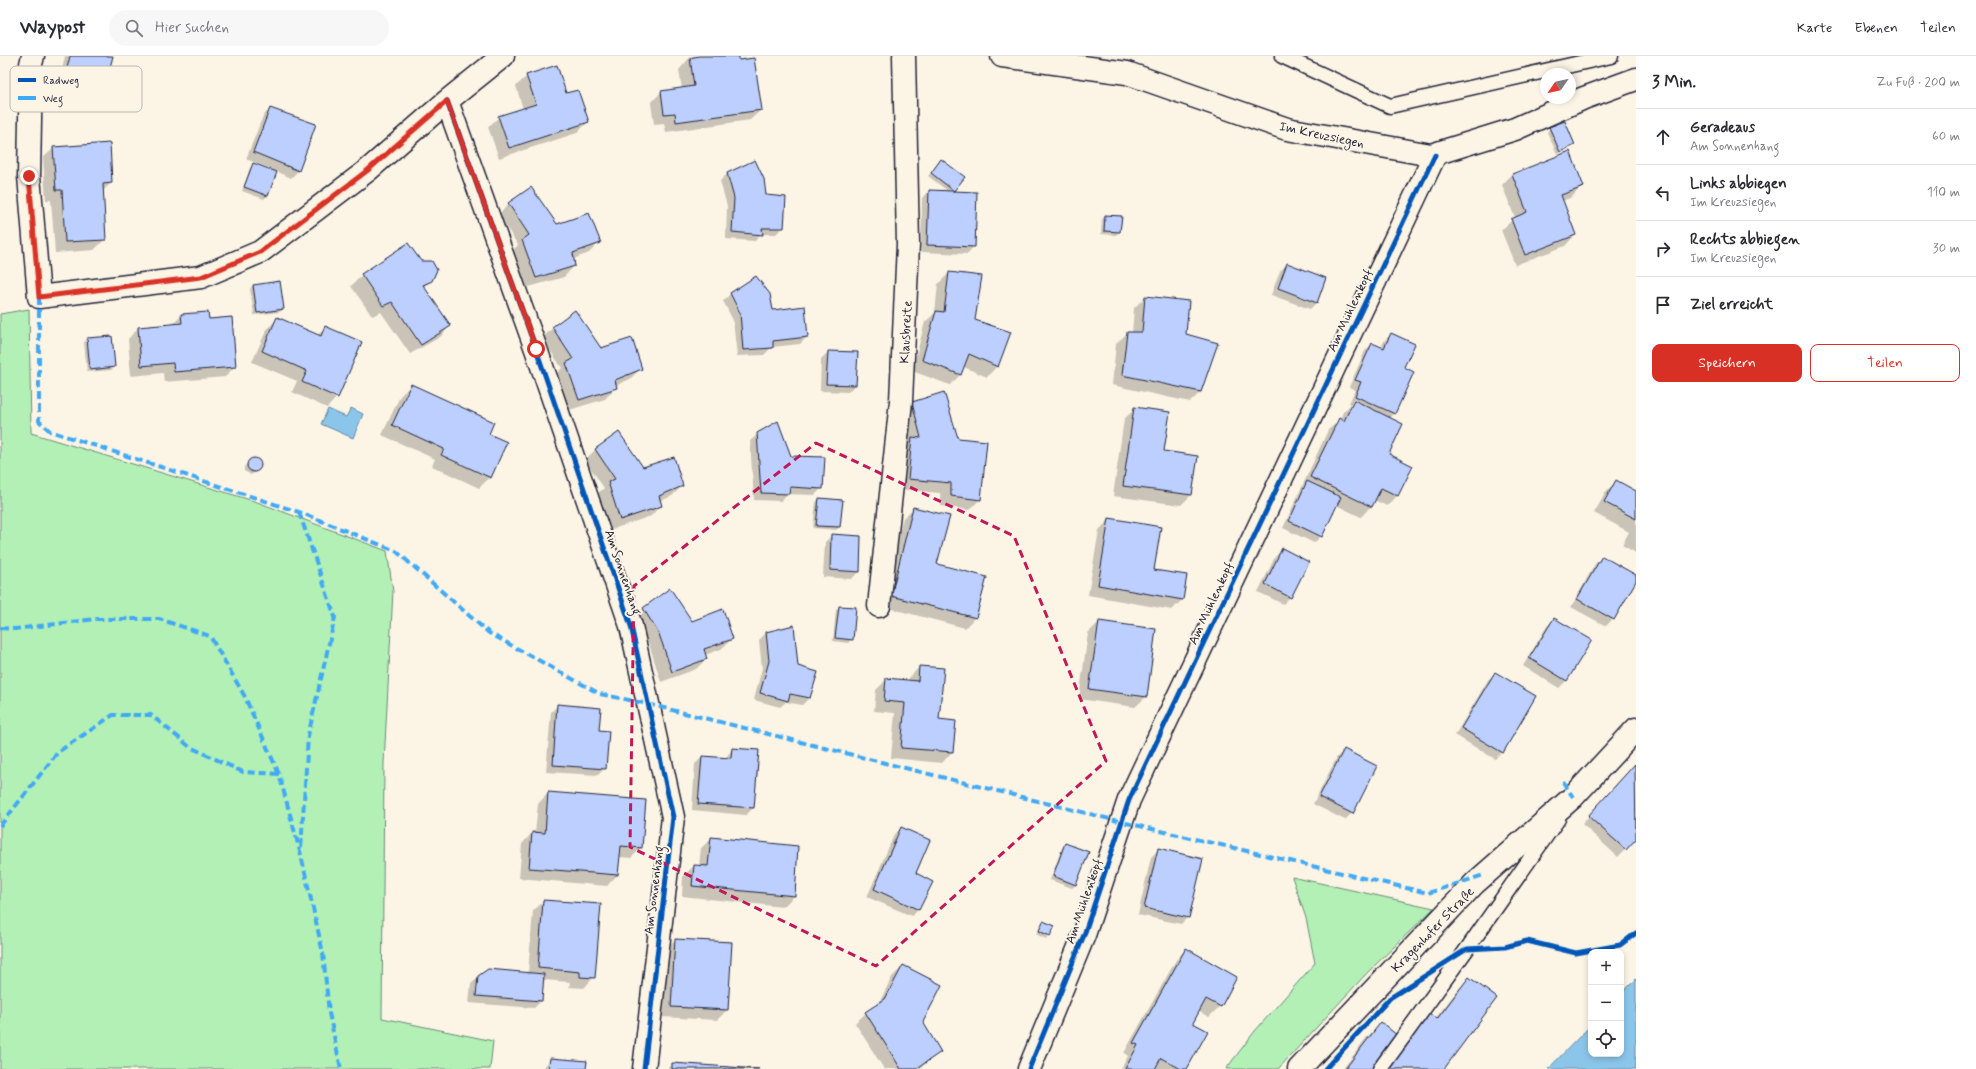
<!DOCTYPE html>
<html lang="de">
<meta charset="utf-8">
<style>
body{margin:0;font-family:Mynerve,sans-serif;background:#f7f7f7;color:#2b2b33}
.controls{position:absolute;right:12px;bottom:12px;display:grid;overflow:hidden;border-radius:8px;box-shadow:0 2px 6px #0003}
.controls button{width:36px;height:36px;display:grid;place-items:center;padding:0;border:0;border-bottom:1px solid #e1e1e2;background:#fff;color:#2b2b33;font:20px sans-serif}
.compass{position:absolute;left:1540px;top:12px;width:36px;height:36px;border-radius:50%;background:#fff;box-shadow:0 2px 6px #0003;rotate:236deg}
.stop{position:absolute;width:12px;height:12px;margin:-9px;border:3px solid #d93025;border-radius:50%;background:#fff}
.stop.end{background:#d93025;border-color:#fff;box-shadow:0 1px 4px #0008}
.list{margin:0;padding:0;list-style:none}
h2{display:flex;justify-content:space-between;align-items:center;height:52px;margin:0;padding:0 16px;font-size:17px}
h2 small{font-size:13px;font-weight:400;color:#7c7c81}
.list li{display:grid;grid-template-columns:26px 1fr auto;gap:12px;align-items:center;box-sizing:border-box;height:56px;padding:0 16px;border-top:1px solid #e1e1e2}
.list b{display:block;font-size:15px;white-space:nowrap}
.list p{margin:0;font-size:13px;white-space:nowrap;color:#7c7c81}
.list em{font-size:13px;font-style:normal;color:#7c7c81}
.actions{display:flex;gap:8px;padding:12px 16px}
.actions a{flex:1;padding:9px 0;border:1px solid #d93025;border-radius:8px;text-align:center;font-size:14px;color:#d93025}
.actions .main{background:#d93025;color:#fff}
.icon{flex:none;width:22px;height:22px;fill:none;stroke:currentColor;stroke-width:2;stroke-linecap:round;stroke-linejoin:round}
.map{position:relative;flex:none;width:1636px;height:1013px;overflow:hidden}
header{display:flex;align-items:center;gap:24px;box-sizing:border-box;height:56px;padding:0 20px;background:#fff;border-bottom:1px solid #e1e1e2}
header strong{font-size:19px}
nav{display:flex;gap:22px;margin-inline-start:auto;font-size:14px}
.search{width:280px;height:36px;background:#f7f7f7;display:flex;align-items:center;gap:10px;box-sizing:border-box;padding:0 14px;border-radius:22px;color:#7c7c81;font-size:15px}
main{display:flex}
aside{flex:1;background:#fff}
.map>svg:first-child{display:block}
</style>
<header>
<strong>Waypost</strong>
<div class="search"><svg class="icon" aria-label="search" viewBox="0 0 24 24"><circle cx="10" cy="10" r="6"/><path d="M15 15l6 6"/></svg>Hier suchen</div>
<nav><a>Karte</a><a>Ebenen</a><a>Teilen</a></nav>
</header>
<main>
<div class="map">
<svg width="1636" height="1013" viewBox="0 0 1636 1013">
<rect width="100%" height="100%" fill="#fcf5e5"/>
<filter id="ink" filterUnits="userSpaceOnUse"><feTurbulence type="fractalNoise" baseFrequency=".025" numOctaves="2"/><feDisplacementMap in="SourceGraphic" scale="8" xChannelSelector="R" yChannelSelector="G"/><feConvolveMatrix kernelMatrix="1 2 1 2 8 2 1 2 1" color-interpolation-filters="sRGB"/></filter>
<g filter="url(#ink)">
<!-- green -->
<path fill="#b3f0b6" stroke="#6a8978" d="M29,253L31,377L257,446L387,495L393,535L384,707L382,962L493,985L490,1013H0V258Z
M1292,821L1434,852L1368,916L1278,1013H1226L1255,975L1315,907L1306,862Z"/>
<!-- water -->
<path fill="#8bc6ea" stroke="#6184a4" d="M351,352L363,358L353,382L321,368L328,353L346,361Z
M1636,923V1013H1548L1591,969V998H1621V938Z"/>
<!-- shadow -->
<path fill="#0003" d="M65,0H112L104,30L97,38L59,28Z
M691,0H738L761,54L750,64L666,76L664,67L654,68L651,47L661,36L682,33L679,14Z
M527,20L565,39L588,66L577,77L499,102L488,71L499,61L523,53L516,30Z
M270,53L315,69L298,115L291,122L276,115L267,140L264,143L242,135L250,112L253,109L268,114L269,112L246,103L263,60Z
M1550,72L1574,89L1557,98L1547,76Z
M54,92L111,127L102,136L105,183L94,194L55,197L51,144H46L43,102Z
M938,108L953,134L951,136L974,190L967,198L921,196L922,142L929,135L949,136L928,120Z
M727,118L765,140L783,171L776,178H761L755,185L726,183L727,150L720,125Z
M1512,118L1582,130L1572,141L1562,145L1575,179L1565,190L1515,209L1501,174L1515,162L1502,129Z
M509,148L556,169L600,186L589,197L573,203L574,210L564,221L525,232L512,195L518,189L498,159Z
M1106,160L1119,176L1116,179L1101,178L1102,163Z
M1287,208L1317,246L1310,253L1271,239L1280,215Z
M949,217L997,310L987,321L964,311L961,318L950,329L912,315L925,266L935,257L938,228Z
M362,219L431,224L423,232L450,270L440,281L410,298L381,256L372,260L351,230Z
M253,229L283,253L280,256L254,259L250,233Z
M730,238L772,255L807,281L800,288L772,291L764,299L737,300L733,264L723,245Z
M1145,241L1185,279L1201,336L1190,346L1112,329L1116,288L1127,277H1132L1134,252Z
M182,259L208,264L235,310L225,321L164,326L163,317L131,320L128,283L138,272L172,269Z
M278,262L317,280L326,271L337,341L327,352L292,336L297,325L252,306L267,273Z
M553,272L600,293L641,312L630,323L615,330V332L605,343L569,354L556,318L562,312L542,282Z
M1391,278L1403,312L1394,357L1389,362L1387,399L1397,440L1387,450L1374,444L1371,450L1361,461L1336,449L1321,480L1314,487L1283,472L1328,374L1340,364L1343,356L1351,348L1349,347L1355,334L1349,331L1365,295L1372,288L1381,292L1384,285Z
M87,283L114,311L111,314L87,316L84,286Z
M828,296L855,329L848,336L820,335L821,303Z
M411,329L488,378L490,421L479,432L432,410L435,403L382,379L400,340Z
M913,347L957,383L980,443L970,454L941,450L940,437L898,433L902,393L909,386L902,357Z
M1135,353L1191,439L1181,449L1113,440L1124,363Z
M758,378L791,401L822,432L815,439L787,438L781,445L754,444L750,385Z
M596,393L642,412L682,430L672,440L660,445L661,449L651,460L610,474L598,437L604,432L585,404Z
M255,402L261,407L258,414L251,419L244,415V411L251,403Z
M1616,425L1636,436V497L1622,489L1629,476L1594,457L1606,436Z
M819,443L842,445L839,471L836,474L813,472L816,446Z
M914,452L936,509L975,561L965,572L881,550L903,462Z
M1110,463L1152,514L1182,544L1172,554L1088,539L1099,474Z
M832,479L859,516L851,523L823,521L825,486Z
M1282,494L1290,541L1283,548L1258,536L1275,501Z
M1602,501L1636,520L1613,563L1606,570L1571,551L1595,508Z
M839,551L852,583L848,587L833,585L836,554Z
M644,553L691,566L732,583L721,593L705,599L706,603L696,613L661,626L649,588L633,563Z
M1554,563L1566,625L1559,632L1523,610L1547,570Z
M1099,566L1146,641L1135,651L1079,643L1088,577Z
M766,577L797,610L809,642L802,649L786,646L780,651L754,644L762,612L759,584Z
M919,611L938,664L955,666L952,696L942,707L891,702L895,657L874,655L876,634L887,623L909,625V622Z
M1495,617L1502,696L1495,703L1455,679L1488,624Z
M558,649L605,712L598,719L546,716L551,656Z
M732,693L753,752L746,759L692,754L695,708L702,701L725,703Z
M1344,694L1352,757L1345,764L1313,748L1337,701Z
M1635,710L1636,782L1618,801L1582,768Z
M548,737L642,791L631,802L619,801L617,819L607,830L519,822L522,788L532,777H535L538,748Z
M901,772L915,817L919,853L912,860L867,841L894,779Z
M712,782L797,791L794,840L783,851L682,840L683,820L694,810H699L701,792Z
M1066,788L1076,829L1072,832L1050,824L1062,792Z
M1158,794L1188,861L1181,868L1138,859L1151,801Z
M544,845L594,921L584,932L569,931L570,926L543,924L541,945L534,952L469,947L471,928L479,921L528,917L533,855Z
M1043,866L1054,870L1046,883L1036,878Z
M675,884L727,954L717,964L661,961L664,894Z
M1186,893L1236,922L1220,950L1209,961L1198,955L1192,967L1186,1013H1121L1128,1000L1124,997L1176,904Z
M903,910L921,966L940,996L919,1013H884L855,967L866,957L878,949L892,921Z
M1469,922L1443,1013H1343L1367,981L1381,968L1402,984L1435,963L1456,936Z
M550,1003L585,1013H543Z
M673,1008L746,1013H668Z"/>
<!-- building -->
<path fill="#bccfff" stroke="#22223b" d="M70,0H113L105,31L65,21Z
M699,0H739V4L754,2L762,54L676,66L675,57L664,58L661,35L694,30L690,2Z
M557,9L566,37L578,34L589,66L509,92L498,60L536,48L526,19Z
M270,52L316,68L299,115L253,96Z
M1565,65L1575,89L1560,96L1549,71Z
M110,87L112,127L103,128L106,184L65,186L62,134H56L53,91Z
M1570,95L1584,131L1561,139L1576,179L1525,199L1511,163L1527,156L1512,118Z
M941,103L965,121L954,135L931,117Z
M755,104L764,123L766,139L786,141L784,172H762L763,179L732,176L734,142L727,117Z
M253,107L277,116L268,140L244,131Z
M531,131L557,168L589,157L601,187L573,197L575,210L536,222L522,184L529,179L508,147Z
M929,134L977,136L975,191L927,189Z
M1105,159L1122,160L1120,176L1104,175Z
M408,187L421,205H432L437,214L432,225L423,229L451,270L421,289L392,246L383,250L361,218Z
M1287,207L1326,222L1317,247L1278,232Z
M949,216L982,220L975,264L1011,276L998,311L969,298L961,319L922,304L936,255L944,256Z
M756,220L770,238L773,254L805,250L808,281L773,285V292L743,294L740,257L730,237Z
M280,225L284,253L257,257L253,229Z
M1145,240L1189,245L1186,278L1218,287L1201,336L1122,319L1127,276H1142Z
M575,254L601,292L632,282L642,313L615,324L617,332L579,344L566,307L573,303L552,271Z
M208,256L209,263L232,261L236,311L174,316L173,307L141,310L138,271L182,267L181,258Z
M277,261L321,280L325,270L362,286L338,342L302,326L307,315L262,295Z
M1391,277L1415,288L1404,311L1414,316L1395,358L1355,340L1361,326L1355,324L1372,287L1384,292Z
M112,280L115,311L90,314L87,282Z
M828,295L858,296L856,329L826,328Z
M411,328L494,366L489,378L507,386L491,422L441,399L444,393L392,369Z
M944,336L958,382L987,385L981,444L951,440V427L908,423L912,381L921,382L912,346Z
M1354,344L1403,368L1389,398L1413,410L1398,440L1381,432L1372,451L1310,421L1339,362L1344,365Z
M1134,351L1170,356L1164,395L1198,400L1192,439L1123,430Z
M778,365L791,400L825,401L823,433L790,431L789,438L761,437L757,377Z
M619,376L643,411L674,401L683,430L659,440L662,450L620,464L608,426L615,423L595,393Z
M247 409a7 7 0 1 1 14 0a7 7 0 1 1-14 0Z
M1616,424L1636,435V463L1604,446Z
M1307,425L1341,441L1322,481L1289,465Z
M819,442L843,444L840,471L816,470Z
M913,451L950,460L937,508L987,521L976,562L891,540Z
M1109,462L1161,471L1154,514L1187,519L1183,544L1098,529Z
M831,478L861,480L860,516L830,514Z
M1282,492L1309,506L1291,542L1265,528Z
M1602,500L1636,519V525L1614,564L1577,543Z
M670,532L692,565L723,553L733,583L704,593L707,603L672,616L659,578L643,552Z
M839,550L856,551L853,584L835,582Z
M1554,562L1592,584L1567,625L1529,602Z
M1099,565L1156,573L1147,641L1089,633Z
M794,569L798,610L818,616L810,642L790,638L788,645L760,637L769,605L766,576Z
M919,610L944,612L939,663L956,665L953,696L901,692L905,647L884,645L886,622L918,625Z
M1495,616L1536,640L1503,697L1461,672Z
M557,648L601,652L599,674L609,675L606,713L553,709Z
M732,692L759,694L754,752L698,748L702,700L731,702Z
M1344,693L1377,710L1353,758L1319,741Z
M1635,708L1636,783L1626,794L1588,760Z
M548,736L646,744L642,792L621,790L618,819L529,812L532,776L545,777Z
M901,771L930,784L916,817L933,826L919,854L874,833Z
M711,781L798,790L795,840L692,830L694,809L708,810Z
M1065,787L1089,796L1076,829L1053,820Z
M1158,792L1203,803L1189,862L1144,852Z
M543,844L601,848L595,922L580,921V916L538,912Z
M1043,865L1055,870L1050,880L1039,875Z
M675,883L732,886L728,954L671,951Z
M1186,892L1237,921L1221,951L1206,943L1193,967L1208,975L1187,1013H1181L1161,1002L1155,1013H1125L1138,989L1133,987Z
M903,909L942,929L923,966L941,996L916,1013H901L865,956L885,943Z
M488,913L544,918L542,945L476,940L478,920Z
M1469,921L1497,942L1444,1013H1345L1381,966L1404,985L1426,955L1437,963Z
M550,1002L587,1005L586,1013H549Z
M672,1007L759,1013H672Z"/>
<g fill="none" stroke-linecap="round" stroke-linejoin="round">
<!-- service casing -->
<g stroke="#22223b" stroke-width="17">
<path id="service" d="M1282,0L1390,50L1611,0
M1380,1013L1467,893L1558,763"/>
</g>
<!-- minor casing -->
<g stroke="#22223b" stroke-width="25">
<path id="minor" d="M33,0L31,8L29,120L39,241L201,221L260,196L368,114L447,45L503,0
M1002,0L1127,17L1287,73L1431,99L1515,73L1584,42L1636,23
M447,45L536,293L631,570L673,761L644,1013
M879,550L901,345L908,188L904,0
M1029,1013L1084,879L1129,744L1435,99"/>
</g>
<!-- tertiary casing -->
<g stroke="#22223b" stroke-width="25">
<path id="tertiary" d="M1299,1013L1475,827L1573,741L1636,673"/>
</g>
<!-- service -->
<use href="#service" stroke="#fcf5e5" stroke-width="14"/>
<!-- minor -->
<use href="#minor" stroke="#fcf5e5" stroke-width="22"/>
<!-- tertiary -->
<use href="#tertiary" stroke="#fcf5e5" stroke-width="22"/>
<!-- quiet -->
<path stroke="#3fa9f5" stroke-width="4" stroke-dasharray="8 4" stroke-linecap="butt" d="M39,241V365L50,375L299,456L396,495L489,577L600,638L648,648L1122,766L1428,837L1484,819
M299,456L335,561L308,680L301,793
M0,572L15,573L95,563H159L210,580L244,639L279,718L301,799L323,897L329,957L341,1013
M1563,726L1573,741
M0,770L58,696L113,659H151L190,691L243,716L279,718"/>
<!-- cycleway casing -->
<g stroke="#fcf5e5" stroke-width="8">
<path id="cycleway" d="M447,45L536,293L631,570L673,761L644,1013
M1029,1013L1084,879L1129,744L1435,99
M1325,1013L1390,942L1467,893L1505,891L1527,885L1576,897L1620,889L1636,877"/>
</g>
<!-- cycleway -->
<use href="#cycleway" stroke="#0057b8" stroke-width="5"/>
</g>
</g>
<g fill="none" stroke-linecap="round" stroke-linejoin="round" filter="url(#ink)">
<!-- route -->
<path stroke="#d93025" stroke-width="5" d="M29,120L39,241L201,221L260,196L368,114L447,45L536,293"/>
</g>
<!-- marked area -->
<path fill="none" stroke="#c2185b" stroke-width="3" stroke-dasharray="8 5" stroke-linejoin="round" d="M816,387L1014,480L1106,705L876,910L630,791L634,530Z"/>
<g text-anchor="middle" stroke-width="4" stroke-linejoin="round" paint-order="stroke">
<!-- street labels -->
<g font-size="13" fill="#22223b" stroke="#fcf5e5">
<text transform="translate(1322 78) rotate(12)" y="5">Im Kreuzsiegen</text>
<text transform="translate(1349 254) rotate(-65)" y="5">Am Mühlenkopf</text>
<text transform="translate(905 276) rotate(-87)" y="5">Klausbreite</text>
<text transform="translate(624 516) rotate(71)" y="5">Am Sonnenhang</text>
<text transform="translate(1210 547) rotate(-65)" y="5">Am Mühlenkopf</text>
<text transform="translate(653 834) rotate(-83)" y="5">Am Sonnenhang</text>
<text transform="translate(1083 845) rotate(-71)" y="5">Am Mühlenkopf</text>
<text transform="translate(1432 873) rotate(-46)" y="5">Kragenhofer Straße</text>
</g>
</g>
<!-- legend -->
<rect x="10" y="10" width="132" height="46" rx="6" fill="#fcf5e5" stroke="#bbb6b2" stroke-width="1"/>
<rect x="18" y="22" width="18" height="4" fill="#0057b8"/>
<rect x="18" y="40" width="18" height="4" fill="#3fa9f5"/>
<g font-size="11" fill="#22223b">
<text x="43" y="28">Radweg</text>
<text x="43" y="46">Weg</text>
</g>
</svg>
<div class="controls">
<button>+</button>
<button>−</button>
<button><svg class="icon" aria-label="locate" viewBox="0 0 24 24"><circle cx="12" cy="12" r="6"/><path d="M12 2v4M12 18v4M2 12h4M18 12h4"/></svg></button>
</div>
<svg class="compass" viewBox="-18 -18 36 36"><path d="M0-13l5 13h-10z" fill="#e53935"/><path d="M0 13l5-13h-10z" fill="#7c7c81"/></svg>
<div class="stop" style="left:536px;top:293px"></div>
<div class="stop end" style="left:29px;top:120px"></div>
</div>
<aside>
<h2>3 Min.<small>Zu Fuß · 200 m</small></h2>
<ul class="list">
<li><svg class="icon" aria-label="ahead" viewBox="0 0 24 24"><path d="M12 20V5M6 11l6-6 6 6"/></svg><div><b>Geradeaus</b><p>Am Sonnenhang</p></div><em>60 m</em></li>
<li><svg class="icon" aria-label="left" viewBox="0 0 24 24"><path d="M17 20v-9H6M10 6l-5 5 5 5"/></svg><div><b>Links abbiegen</b><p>Im Kreuzsiegen</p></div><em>110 m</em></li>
<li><svg class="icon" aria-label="right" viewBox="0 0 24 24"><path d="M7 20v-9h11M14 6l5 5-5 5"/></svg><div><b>Rechts abbiegen</b><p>Im Kreuzsiegen</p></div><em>30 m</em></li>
<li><svg class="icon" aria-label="arrive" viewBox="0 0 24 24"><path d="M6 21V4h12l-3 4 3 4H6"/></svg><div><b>Ziel erreicht</b></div></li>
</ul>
<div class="actions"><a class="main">Speichern</a><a>Teilen</a></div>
</aside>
</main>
